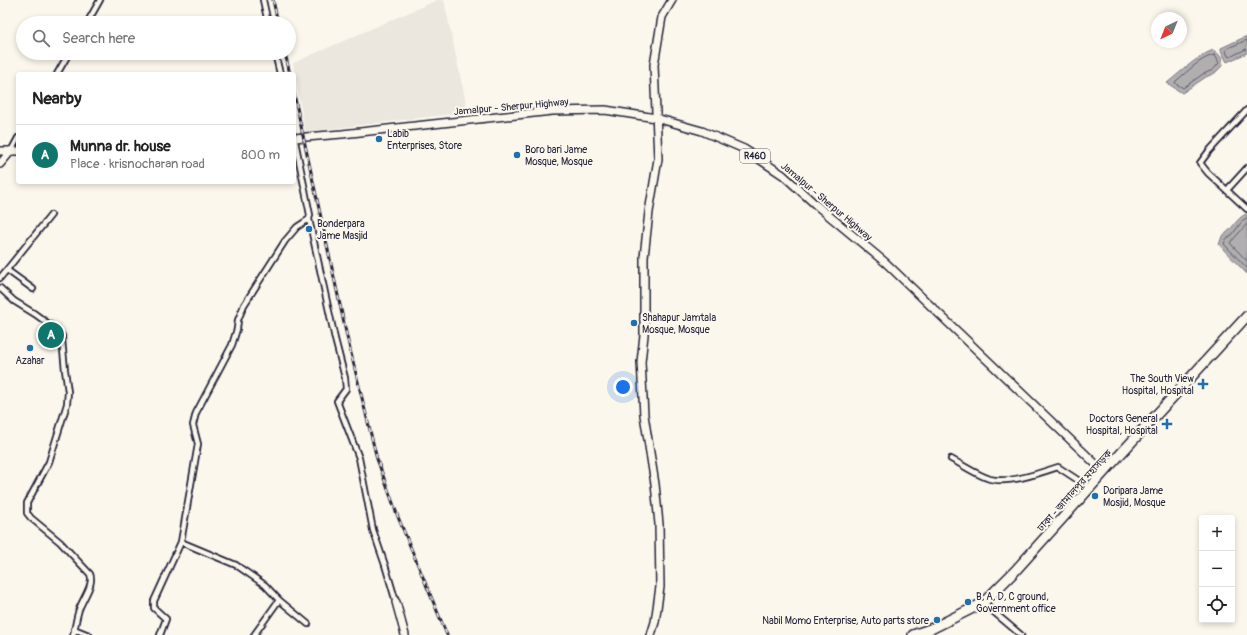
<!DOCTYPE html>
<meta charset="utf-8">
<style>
body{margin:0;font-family:Pangolin,"Noto Sans Bengali",sans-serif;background:#f6f6f6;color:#222}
.controls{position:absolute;right:12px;bottom:12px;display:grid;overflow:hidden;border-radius:4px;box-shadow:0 2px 6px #0003}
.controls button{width:36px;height:36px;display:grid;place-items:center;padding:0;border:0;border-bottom:1px solid #e0e0e0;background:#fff;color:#222;font:20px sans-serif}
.compass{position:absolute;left:1151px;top:12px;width:36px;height:36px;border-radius:50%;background:#fff;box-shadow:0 2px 6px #0003;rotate:223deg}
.you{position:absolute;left:623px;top:387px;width:14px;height:14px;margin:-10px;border:3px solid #fff;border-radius:50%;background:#1a73e8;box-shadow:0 0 0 6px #1a73e833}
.badge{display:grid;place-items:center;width:26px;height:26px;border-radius:50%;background:#0f766e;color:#fff;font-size:13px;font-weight:700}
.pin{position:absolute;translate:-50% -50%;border:2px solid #fff;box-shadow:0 1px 4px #0006}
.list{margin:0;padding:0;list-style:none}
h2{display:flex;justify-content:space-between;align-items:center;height:52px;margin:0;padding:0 16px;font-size:17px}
h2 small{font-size:13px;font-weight:400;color:#767676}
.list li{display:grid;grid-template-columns:26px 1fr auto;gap:12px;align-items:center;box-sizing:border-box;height:60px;padding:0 16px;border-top:1px solid #e0e0e0}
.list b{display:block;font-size:15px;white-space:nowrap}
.list p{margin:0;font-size:13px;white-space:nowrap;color:#767676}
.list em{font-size:13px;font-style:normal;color:#767676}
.icon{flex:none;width:22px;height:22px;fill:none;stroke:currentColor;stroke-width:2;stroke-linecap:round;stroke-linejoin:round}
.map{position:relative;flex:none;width:1247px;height:635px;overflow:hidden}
.search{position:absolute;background:#fff;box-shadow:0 2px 6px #0003;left:16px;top:16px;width:280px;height:44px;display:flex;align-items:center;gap:10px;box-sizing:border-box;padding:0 14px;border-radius:22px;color:#767676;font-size:15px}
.panel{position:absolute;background:#fff;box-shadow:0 2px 6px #0003;left:16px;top:72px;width:280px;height:112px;border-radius:4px}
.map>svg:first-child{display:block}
</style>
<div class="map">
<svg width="1247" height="635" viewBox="0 0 1247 635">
<rect width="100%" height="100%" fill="#fbf7ec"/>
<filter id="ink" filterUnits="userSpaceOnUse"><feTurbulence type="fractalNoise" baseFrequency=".025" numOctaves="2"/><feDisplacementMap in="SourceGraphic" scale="8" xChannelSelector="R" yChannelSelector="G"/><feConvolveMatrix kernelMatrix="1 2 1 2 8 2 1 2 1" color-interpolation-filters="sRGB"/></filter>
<g filter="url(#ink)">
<!-- built -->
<path fill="#ebe7df" d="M437,0H444L468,112L305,132L293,63Z"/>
<!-- water -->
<path fill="#b1aeb0" stroke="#787681" d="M1247,36V53L1227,62L1221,51V48Z
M1213,50C1220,54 1222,58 1223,65L1215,73L1206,77L1182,93L1167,83C1182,71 1196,57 1213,50Z
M1246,214L1247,215V274L1219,245L1222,236C1233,230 1235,219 1246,214Z"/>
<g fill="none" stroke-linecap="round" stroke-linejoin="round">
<!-- shore -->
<path stroke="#5b5a6a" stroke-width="1" d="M1247,40L1228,48L1226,51L1228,56L1230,57L1244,50L1247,49
M1214,55L1216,57L1219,63L1213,70L1203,74L1183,88L1175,83L1176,81C1187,72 1200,58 1214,55Z
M1247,218L1243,220L1232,235L1226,239L1224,244L1247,268
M1247,224L1230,243L1247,261"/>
<!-- street casing -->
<g stroke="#22223b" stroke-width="8">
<path id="street" d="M263,0L268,23
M87,23L100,0
M275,53L280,74
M57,74L69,53
M1247,110L1209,151L1200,163L1208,173L1247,209
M294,136L310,215L309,219L335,339L345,378L346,389L337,401L359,458L373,530L385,565L396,602
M11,151L18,138
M1227,190L1247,168
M7,270L33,289
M0,278L51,215
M0,288L14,301L35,314L57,330L62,336V340L65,370L68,392L67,404L49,462L27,503V513L31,518L60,542L90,574C95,585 80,602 78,613C76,620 75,628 73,635
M951,459C963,465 977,475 990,479C1009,484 1040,473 1058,467L1090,488
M181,542L236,565L265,585L279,600L308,624
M983,603L1021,635
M74,629L89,635
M160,635L166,619L154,608V601L181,542L198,444L193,425L196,413L232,345L237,329L238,320L244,305L285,241L297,227L309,219
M254,635L279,600"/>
</g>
<!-- secondary casing -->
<g stroke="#22223b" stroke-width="10">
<path id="secondary" d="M0,164L11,151
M651,635L655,622L660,587L659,524L655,484L644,415L641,362L644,335V257L649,212L658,159L654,65L662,17L672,0"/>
</g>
<!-- primary casing -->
<g stroke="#22223b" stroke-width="10">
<path id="primary" d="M294,138L342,134L552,111L605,110L656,118L702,131L744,149L783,175L816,205L886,263L1104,472
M0,151H18
M396,602L405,635"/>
</g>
<!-- highway casing -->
<g stroke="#22223b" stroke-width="12">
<path id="highway" d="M913,635L933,628L983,603L1015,571L1104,472L1247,316"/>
</g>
<!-- street -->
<use href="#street" stroke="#fbf7ec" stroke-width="4.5"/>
<!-- secondary -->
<use href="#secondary" stroke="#fbf7ec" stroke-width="7"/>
<!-- primary -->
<use href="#primary" stroke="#fbf7ec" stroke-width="7"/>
<!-- highway -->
<use href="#highway" stroke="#fbf7ec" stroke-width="9"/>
<!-- rail casing -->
<g stroke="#22223b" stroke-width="3">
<path id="rail" d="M273,0L278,23
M285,53L290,74
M294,94L347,337L377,459L398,517L447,635"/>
</g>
<!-- rail -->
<use href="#rail" stroke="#fbf7ec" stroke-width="1.5" stroke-dasharray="4.5" stroke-linecap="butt"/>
</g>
</g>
<!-- markers -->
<g fill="#1f6fb2" stroke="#fbf7ec" stroke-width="1.5">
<circle cx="379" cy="139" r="4"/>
<circle cx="517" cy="155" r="4"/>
<circle cx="309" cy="229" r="4"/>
<circle cx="634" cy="323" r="4"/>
<circle cx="30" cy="348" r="4"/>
<path d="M1201 378h4v4h4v4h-4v4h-4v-4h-4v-4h4z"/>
<path d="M1165 418h4v4h4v4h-4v4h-4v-4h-4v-4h4z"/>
<circle cx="1095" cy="496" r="4"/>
<circle cx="968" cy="602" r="4"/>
<circle cx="937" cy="620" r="4"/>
</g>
<g text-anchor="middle" stroke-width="4" stroke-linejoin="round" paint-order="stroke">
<!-- shield labels -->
<rect fill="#fbf7ec" stroke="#636270" stroke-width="1" x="740" y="149" width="30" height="14" rx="3"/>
<g font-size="9" font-weight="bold" fill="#22223b">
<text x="755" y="159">R460</text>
</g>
<!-- street labels -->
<g font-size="10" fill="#22223b" stroke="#fbf7ec">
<text transform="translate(511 106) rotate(-5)" y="4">Jamalpur - Sherpur Highway</text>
<text transform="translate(827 201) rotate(40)" y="4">Jamalpur - Sherpur Highway</text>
<text transform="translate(1074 490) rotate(-48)" y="4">ঢাকা - জামালপুর মহাসড়ক</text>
</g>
<!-- poi labels -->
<g font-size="10" fill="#22223b" stroke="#fbf7ec" text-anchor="start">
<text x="387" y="137">Labib<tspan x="387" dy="12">Enterprises, Store</tspan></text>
<text x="525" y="153">Boro bari Jame<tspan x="525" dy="12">Mosque, Mosque</tspan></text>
<text x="317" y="227">Bonderpara<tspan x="317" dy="12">Jame Masjid</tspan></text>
<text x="642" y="321">Shahapur Jamtala<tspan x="642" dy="12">Mosque, Mosque</tspan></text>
<text x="30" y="364" text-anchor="middle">Azahar</text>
<text x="1194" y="382" text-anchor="end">The South View<tspan x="1194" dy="12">Hospital, Hospital</tspan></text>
<text x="1158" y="422" text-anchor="end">Doctors General<tspan x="1158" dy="12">Hospital, Hospital</tspan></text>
<text x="1103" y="494">Doripara Jame<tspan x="1103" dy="12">Mosjid, Mosque</tspan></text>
<text x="976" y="600">B, A, D, C ground,<tspan x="976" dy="12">Government office</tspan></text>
<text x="929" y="624" text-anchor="end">Nabil Momo Enterprise, Auto parts store</text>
</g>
</g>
</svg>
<div class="controls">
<button>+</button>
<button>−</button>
<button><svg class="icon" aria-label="locate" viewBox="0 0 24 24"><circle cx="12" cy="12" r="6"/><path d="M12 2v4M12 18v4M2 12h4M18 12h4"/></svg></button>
</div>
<svg class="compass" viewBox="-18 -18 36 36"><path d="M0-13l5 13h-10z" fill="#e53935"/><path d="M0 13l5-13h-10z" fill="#767676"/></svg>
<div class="you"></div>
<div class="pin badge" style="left:51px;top:335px">A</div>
<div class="search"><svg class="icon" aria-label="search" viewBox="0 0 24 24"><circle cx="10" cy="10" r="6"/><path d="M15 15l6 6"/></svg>Search here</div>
<section class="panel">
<h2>Nearby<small></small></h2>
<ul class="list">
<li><span class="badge">A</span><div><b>Munna dr. house</b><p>Place · krisnocharan road</p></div><em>800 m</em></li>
</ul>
</section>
</div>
